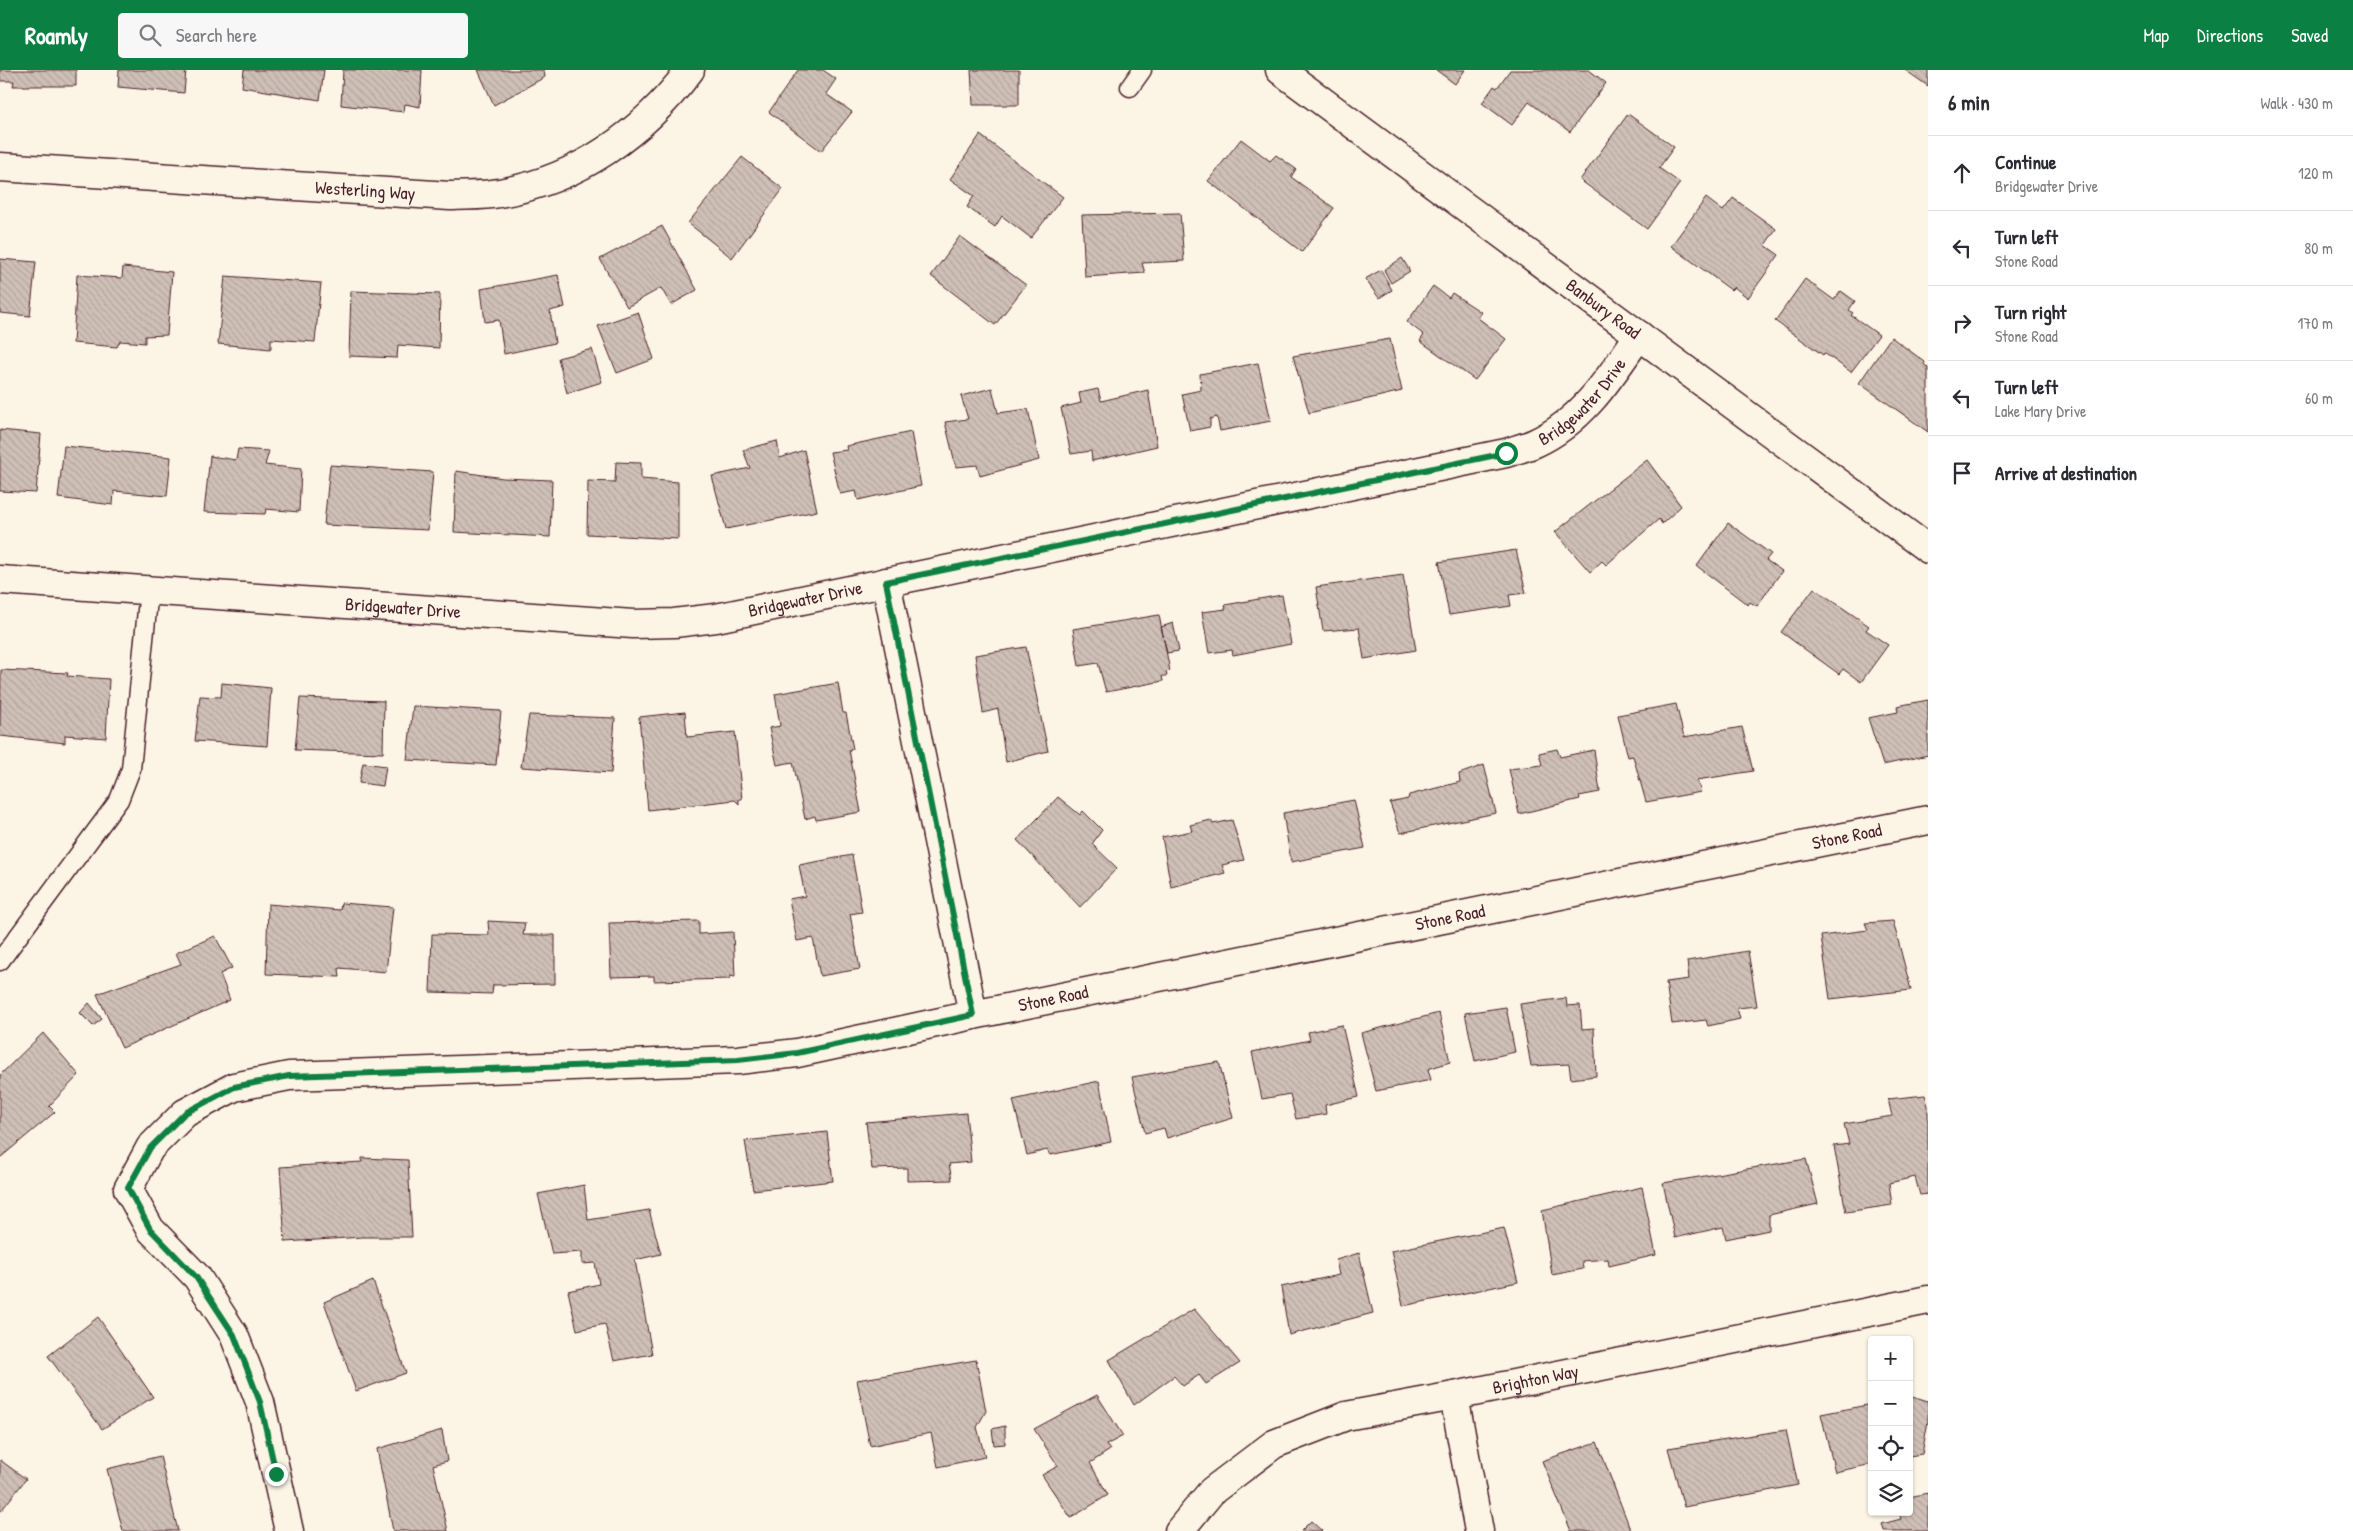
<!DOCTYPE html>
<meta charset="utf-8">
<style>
body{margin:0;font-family:"Patrick Hand",sans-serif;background:#f7f7f7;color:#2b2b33}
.controls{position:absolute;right:15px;bottom:15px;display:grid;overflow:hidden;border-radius:5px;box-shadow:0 1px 4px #0004}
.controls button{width:45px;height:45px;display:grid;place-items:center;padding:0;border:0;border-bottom:1px solid #e1e1e2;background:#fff;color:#2b2b33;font:25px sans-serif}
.stop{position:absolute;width:15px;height:15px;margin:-11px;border:4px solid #0b8043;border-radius:50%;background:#fff}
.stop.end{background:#0b8043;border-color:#fff;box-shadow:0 1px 5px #0008}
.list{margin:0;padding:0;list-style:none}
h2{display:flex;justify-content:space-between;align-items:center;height:65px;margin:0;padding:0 20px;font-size:21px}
h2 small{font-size:16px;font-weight:400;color:#7c7c81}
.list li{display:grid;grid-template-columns:32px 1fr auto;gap:15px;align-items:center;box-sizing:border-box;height:75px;padding:0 20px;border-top:1px solid #e1e1e2}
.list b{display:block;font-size:19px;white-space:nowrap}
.list p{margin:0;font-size:16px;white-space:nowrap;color:#7c7c81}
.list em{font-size:16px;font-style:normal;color:#7c7c81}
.icon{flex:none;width:28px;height:28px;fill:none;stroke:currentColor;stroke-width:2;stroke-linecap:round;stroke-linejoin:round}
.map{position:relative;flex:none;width:1928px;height:1461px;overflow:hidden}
header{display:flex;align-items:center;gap:30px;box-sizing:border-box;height:70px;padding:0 25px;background:#0b8043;color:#fff}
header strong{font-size:24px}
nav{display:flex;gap:28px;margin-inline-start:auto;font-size:18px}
.search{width:350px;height:45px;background:#f7f7f7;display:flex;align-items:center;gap:12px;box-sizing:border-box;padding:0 18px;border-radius:5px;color:#7c7c81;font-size:19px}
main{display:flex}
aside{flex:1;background:#fff}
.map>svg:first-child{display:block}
</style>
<header>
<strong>Roamly</strong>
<div class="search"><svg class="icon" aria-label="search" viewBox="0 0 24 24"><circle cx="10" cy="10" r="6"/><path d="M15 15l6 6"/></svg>Search here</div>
<nav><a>Map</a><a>Directions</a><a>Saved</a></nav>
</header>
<main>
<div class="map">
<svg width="1928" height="1461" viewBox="0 0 1928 1461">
<defs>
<pattern id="building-back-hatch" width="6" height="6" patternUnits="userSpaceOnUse" patternTransform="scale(1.25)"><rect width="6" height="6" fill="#cfc0b7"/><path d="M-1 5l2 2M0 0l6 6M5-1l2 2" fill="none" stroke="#b3a59e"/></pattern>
</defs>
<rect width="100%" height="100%" fill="#fcf5e5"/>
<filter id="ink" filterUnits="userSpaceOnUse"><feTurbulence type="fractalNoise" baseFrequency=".02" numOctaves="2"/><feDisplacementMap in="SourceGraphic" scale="10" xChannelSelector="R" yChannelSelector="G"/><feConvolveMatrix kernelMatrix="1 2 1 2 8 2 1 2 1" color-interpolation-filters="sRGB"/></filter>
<g filter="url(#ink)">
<!-- building -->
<path fill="url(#building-back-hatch)" stroke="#4a1f2b" d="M0,0H76V16H13L14,11H0Z
M119,0H186L184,23L118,17Z
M244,0H324L320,30L242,17Z
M343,0H422L420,37L405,34L404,42L341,35Z
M478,0H544L545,7L494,35Z
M798,0H823L836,9L826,24L852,42L821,81L769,42Z
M971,0H1019V35H973Z
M1436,0H1465L1455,14Z
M1510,0H1589L1606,13L1570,62L1529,32L1512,55L1482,33L1494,16L1497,18Z
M1905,0H1928V16Z
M1628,44L1674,77L1659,98L1680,113L1647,159L1580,110Z
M980,65L1063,127L1031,168L1002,146L995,157L967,137L974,126L950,109Z
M1241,69L1270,91L1276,85L1296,99L1291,107L1334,138L1302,182L1208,111Z
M742,87L783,119L732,188L688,153Z
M1706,128L1723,141L1733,128L1776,159L1765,175L1779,185L1748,228L1734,217L1731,220L1671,176Z
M1180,143L1184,191L1142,193L1145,203L1085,207L1082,145Z
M662,156L697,220L671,235L661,218L627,237L600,189Z
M960,166L1026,215L995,255L931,206Z
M1402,188L1410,201L1391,213L1384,200Z
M0,189L36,192L30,246L0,243Z
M123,197L172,202L167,265L145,266V273L120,271L117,277L73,273L77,205L122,208Z
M1381,200L1392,220L1379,228L1365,209Z
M558,205L565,237L550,241L555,273L504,284L499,250L485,252L481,219Z
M225,206L321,213L315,272L271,269V279L218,274Z
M1805,209L1834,230L1841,221L1855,231L1849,240L1853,243L1851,245L1879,265L1851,302L1824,283L1823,285L1775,251Z
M1433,216L1449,228L1452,223L1481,242L1478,248L1506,269L1475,310L1420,271L1424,265L1407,252Z
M351,221L440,224L439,278L398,275L397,288L349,286Z
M638,242L654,289L617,303L598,256Z
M1891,267L1925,292L1924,294L1928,298V362L1859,313Z
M1390,269L1402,321L1309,343L1293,286Z
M592,279L602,312L567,323L558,288Z
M1258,293L1271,351L1220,361L1217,347L1210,349V357L1190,361L1182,324L1201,320L1200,304Z
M992,318L998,343L1028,339L1039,390L980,406L977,395L956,397L945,352L968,349L961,326Z
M1098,319L1101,331L1148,320L1157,376L1092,391L1091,381L1071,384L1061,338L1081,333L1079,323Z
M0,360L41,364L36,423L0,421Z
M911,362L921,416L858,430L856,421L840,424L830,382L847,380L846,376Z
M777,371L780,388L804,380L817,441L726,459L712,406L750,398L743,380Z
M64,376L171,387L167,426L114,421L113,435L58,428Z
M238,379L269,381L265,395L301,399L299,442L266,439L265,444L204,442L210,386L236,390Z
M1647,390L1681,436L1662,454L1659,449L1606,495L1602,491L1590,502L1555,462Z
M616,392L641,393V409L678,412V469L587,464L588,411L615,412Z
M330,395L433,402L428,460L324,455Z
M456,401L503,408L552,410L550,467L454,462Z
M1728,453L1771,484L1766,490L1782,501L1757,536L1750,532L1748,535L1697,496Z
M1516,480L1526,523L1509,525L1511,536L1449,545L1439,492Z
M1403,505L1416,580L1364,589L1359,558L1323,561L1316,517Z
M1814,518L1869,556L1866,560L1888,575L1861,612L1843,599L1839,604L1781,562Z
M1282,525L1291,574L1233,585L1232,580L1209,583L1202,542L1226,539L1225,535Z
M1159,545L1170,601L1166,602L1167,606H1162L1163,611L1106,622L1098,593L1079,596L1073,559Z
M1173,553L1179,581L1167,583L1161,557Z
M1026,577L1048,681L1006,692L998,639L983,643L975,585Z
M1,600L68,603L67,606L109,609L106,668L65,665V673L0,666Z
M222,613L271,618L267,676L195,671L200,626L221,627Z
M838,613L843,643H846L853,679L849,680L861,742L816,750L815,746L805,749L793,692L777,695L769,658L780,656L775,624Z
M300,628L384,631L383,683L295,680Z
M1928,630V685L1883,695L1868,648L1898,642L1897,636Z
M1676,634L1684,667L1742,657L1753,701L1697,710L1701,722L1646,732L1633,686L1628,687L1618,645Z
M413,636L501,641L496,695L407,690Z
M685,642L687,667L735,662L742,729H739V734L735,730L648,740L639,647Z
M529,645L615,648L611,703L521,697Z
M1557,679L1560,687L1594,680L1600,722L1579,726L1580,729L1519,744L1509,699L1542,695L1539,683Z
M363,693L386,696L383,716L359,713Z
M1484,695L1496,743L1400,763L1390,733L1408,729L1409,725L1460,712L1459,704Z
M1058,727L1080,745L1083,741L1102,760L1092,774L1117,798L1080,837L1017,770Z
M1354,730L1365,778L1291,792L1283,743Z
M1211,750L1213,754L1232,750L1244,790L1222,795L1225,803L1171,817L1162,767L1192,761L1190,755Z
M852,785L862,842L850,844L860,899L820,906L813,868L797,871L789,829L805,826L799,795Z
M341,833L393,837L386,902L339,898L340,907L266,904L268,834L340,840Z
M488,851L525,853L523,865H555V914L493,915L492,924L430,922L432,864L489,865Z
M699,851V864L733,862L735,907L730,906V909L654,911V906L611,907L609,853Z
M1893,851L1911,920L1830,929L1821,866L1868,860L1865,853Z
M215,866L232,898L220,904L230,930L122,978L97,924L181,894L176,883Z
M1748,881L1757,936L1737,938L1740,949L1708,956L1706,950L1672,954L1666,912L1689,909L1687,891Z
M1566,928L1567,936L1580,935L1582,959L1594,958L1596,1006L1571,1009L1569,994L1531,996L1520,934Z
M89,933L102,949L93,956L80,943Z
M1506,937L1515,982L1475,991L1465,943Z
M1439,943L1450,992L1428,999L1431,1010L1376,1021L1361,963Z
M1342,955L1359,1027L1325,1035L1326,1044L1296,1049L1290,1024L1262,1029L1252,982L1310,970L1308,962Z
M43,963L79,1005L49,1036L55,1042L0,1088V1005Z
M1219,992L1233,1048L1167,1068L1164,1058L1145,1063L1132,1007Z
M1099,1011L1111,1072L1050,1085L1047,1080L1027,1085L1013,1030Z
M1925,1025L1928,1036V1124L1920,1125L1915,1107L1889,1113L1892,1135L1846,1142L1834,1076L1849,1074L1844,1054L1892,1046L1888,1029Z
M966,1043L971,1092L949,1094L952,1110L907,1111V1098L872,1099L866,1052Z
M827,1062L833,1111L753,1120L745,1071Z
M362,1088L408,1090L412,1167H363L285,1172L280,1097L362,1092Z
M1806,1089L1818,1134L1769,1145V1160L1726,1169L1723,1157L1675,1168L1663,1113Z
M584,1115L588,1150L649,1140L661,1184L635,1190L652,1284L614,1291L605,1254L577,1260L568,1221L599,1214L595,1193L582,1194V1182L552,1184L538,1124Z
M1642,1117L1656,1185L1609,1196L1608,1189L1582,1191L1583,1199L1552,1205L1542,1140Z
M1504,1158L1518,1212L1403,1236L1391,1181Z
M1359,1183L1373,1243L1289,1265L1281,1217L1339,1205L1336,1190Z
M373,1211L406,1303L356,1321L324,1232Z
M1194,1239L1240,1293L1206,1314L1199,1305L1183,1316L1174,1306L1134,1335L1109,1290Z
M98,1247L153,1327L102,1359L48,1286Z
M976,1290L986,1341L977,1357L985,1387L938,1397L931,1363L870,1376L857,1310Z
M1097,1325L1123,1366L1106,1375L1110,1380L1090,1393L1108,1425L1071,1448L1042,1405L1058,1396L1034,1359Z
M1909,1325L1928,1331V1351L1922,1384L1909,1386Z
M1872,1334V1394L1835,1402L1821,1344Z
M1005,1356V1374L994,1375L992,1359Z
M442,1360L447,1391L433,1395L448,1461H393L377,1379Z
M1786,1360L1798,1415L1684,1437L1668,1378Z
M1597,1372L1631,1461H1571L1542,1391Z
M160,1386L178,1461H123L107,1399Z
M0,1390L26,1409L0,1442Z
M1928,1423V1461H1884L1882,1454L1901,1449L1899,1442H1909V1427Z
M1311,1451L1322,1461H1301Z"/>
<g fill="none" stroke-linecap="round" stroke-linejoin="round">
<!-- lane casing -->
<g stroke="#4a1f2b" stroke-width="21">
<path id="lane" d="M1130,17L1142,0
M0,891L119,730L131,699L149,520"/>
</g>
<!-- street casing -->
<g stroke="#4a1f2b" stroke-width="31">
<g id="street">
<path id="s1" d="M1280,0L1928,479"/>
<path id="s2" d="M0,97L450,126C466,125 484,126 499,123C578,110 643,63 690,0"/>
<path id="s3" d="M0,510L633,554L674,553L716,548L1506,383C1515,380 1526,377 1535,373C1582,352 1611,306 1639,265"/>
<path d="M886,512L973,945"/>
<path d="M1454,1326L1479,1461"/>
<path id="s4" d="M289,1461L260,1332L234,1265L197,1207L150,1159L128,1119L150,1078L185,1043L234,1017L289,1006L738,990L797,983L973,945L1928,750"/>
<path id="s5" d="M1179,1461L1212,1421L1274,1374L1346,1346L1454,1326L1928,1230"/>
</g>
</g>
<!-- lane -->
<use href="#lane" stroke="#fcf5e5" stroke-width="18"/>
<!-- street -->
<use href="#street" stroke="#fcf5e5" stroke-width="28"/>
</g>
</g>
<g fill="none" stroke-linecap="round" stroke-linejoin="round" filter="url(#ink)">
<!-- route -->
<path stroke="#0b8043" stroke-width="6" d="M276,1404L260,1332L234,1265L196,1207L150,1159L128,1118L150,1078L185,1043L234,1017L289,1006L738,990L797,983L973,945L886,512L1506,383"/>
</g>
<g text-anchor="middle" stroke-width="4" stroke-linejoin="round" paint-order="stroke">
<!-- street labels -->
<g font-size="18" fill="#4a1f2b" stroke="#fcf5e5">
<text dy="6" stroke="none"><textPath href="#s2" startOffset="366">Westerling Way</textPath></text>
<text dy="6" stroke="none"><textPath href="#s1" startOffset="402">Banbury Road</textPath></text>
<text dy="6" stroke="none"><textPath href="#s3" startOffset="1619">Bridgewater Drive</textPath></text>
<text dy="6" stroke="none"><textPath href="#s3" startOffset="809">Bridgewater Drive</textPath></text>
<text dy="6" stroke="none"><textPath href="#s3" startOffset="404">Bridgewater Drive</textPath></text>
<text dy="6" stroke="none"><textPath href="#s4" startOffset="2174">Stone Road</textPath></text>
<text dy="6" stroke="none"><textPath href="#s4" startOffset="1769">Stone Road</textPath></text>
<text dy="6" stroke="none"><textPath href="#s4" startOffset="1364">Stone Road</textPath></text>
<text dy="6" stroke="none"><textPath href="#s5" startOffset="400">Brighton Way</textPath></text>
</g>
</g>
</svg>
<div class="controls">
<button>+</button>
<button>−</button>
<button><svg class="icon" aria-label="locate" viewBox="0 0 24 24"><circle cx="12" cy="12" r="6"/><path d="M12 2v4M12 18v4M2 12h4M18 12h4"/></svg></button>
<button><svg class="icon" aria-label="layers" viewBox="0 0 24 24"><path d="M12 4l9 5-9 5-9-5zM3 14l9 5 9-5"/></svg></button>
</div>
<div class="stop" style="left:1506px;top:383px"></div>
<div class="stop end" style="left:276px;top:1404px"></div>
</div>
<aside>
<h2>6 min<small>Walk · 430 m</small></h2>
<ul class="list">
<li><svg class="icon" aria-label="ahead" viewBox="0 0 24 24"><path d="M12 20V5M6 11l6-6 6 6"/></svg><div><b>Continue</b><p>Bridgewater Drive</p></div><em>120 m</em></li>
<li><svg class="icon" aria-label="left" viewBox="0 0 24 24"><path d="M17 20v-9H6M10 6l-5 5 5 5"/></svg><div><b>Turn left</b><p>Stone Road</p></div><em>80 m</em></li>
<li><svg class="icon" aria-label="right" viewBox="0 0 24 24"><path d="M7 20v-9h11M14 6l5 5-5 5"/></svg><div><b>Turn right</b><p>Stone Road</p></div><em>170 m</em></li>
<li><svg class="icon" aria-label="left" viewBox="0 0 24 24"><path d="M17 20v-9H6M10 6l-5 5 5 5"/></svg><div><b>Turn left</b><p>Lake Mary Drive</p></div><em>60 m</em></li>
<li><svg class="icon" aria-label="arrive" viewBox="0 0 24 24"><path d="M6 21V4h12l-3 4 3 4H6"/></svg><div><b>Arrive at destination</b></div></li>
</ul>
</aside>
</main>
